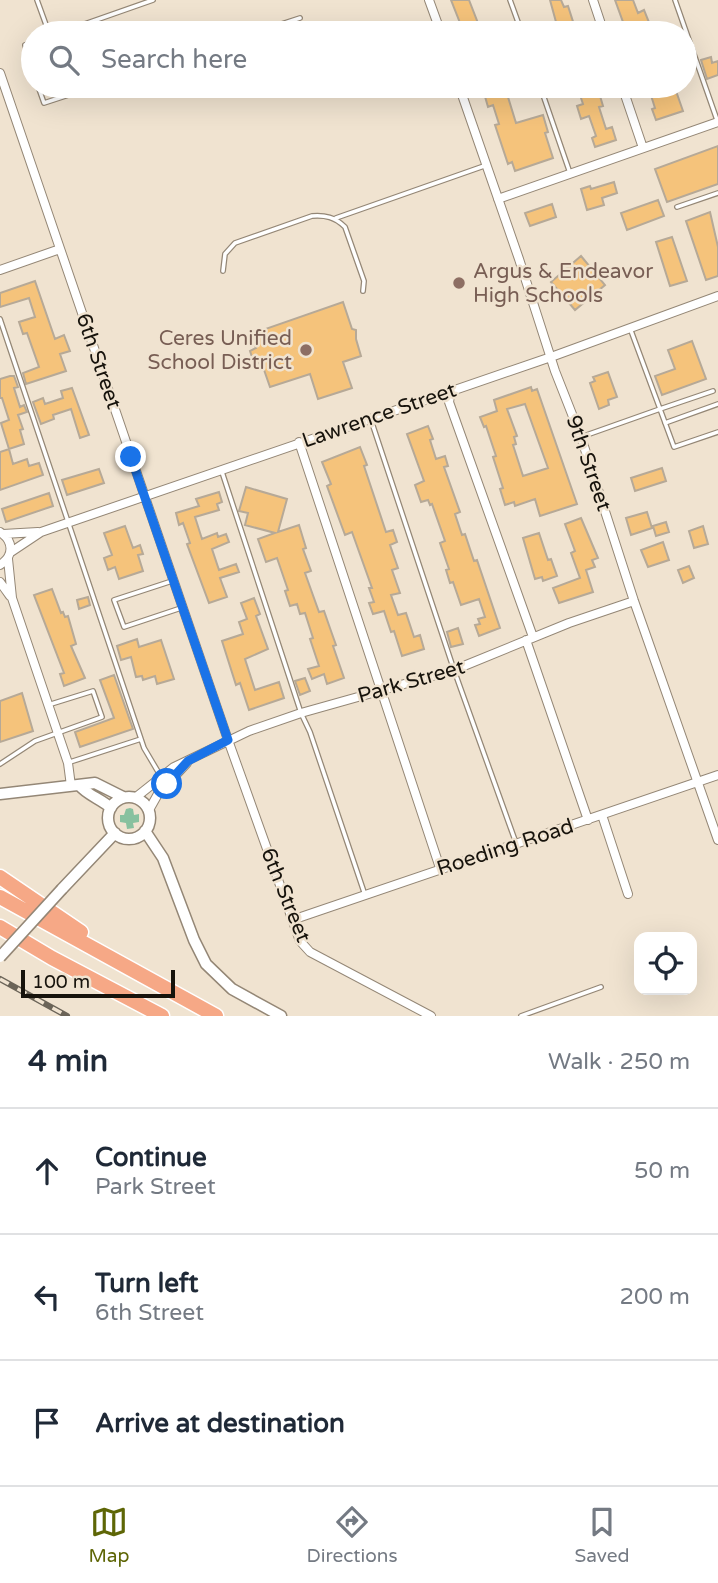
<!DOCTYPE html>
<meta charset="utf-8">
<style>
body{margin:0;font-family:"Varela Round",sans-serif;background:#f6f6f7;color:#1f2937}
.controls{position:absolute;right:21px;bottom:21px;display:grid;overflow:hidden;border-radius:14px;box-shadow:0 7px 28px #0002}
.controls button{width:63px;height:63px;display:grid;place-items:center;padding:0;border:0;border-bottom:2px solid #e0e1e3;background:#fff;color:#1f2937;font:35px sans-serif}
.scale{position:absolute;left:21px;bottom:18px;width:154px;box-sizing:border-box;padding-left:7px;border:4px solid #17130c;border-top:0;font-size:19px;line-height:24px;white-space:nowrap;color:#17130c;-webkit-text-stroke:5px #f0e3d0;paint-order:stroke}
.stop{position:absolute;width:21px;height:21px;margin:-16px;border:5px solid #1a73e8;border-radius:50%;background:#fff}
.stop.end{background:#1a73e8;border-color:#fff;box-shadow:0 2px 7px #0008}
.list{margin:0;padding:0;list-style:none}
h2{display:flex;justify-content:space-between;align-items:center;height:91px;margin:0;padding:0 28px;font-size:30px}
h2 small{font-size:23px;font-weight:400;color:#747a83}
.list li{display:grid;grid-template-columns:46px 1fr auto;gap:21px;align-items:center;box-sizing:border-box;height:126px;padding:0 28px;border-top:2px solid #e0e1e3}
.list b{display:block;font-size:26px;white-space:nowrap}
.list p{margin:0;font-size:23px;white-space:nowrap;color:#747a83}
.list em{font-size:23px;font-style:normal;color:#747a83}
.icon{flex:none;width:38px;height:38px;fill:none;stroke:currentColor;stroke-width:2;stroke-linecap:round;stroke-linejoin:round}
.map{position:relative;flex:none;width:718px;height:1016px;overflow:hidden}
.search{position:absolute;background:#fff;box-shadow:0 7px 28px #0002;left:21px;right:21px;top:21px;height:77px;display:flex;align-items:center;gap:18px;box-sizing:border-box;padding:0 24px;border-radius:38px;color:#747a83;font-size:26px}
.sheet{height:469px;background:#fff}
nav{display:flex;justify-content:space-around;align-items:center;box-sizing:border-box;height:98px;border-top:2px solid #e0e1e3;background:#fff;font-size:19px;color:#747a83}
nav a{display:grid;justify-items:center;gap:4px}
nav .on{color:#5e6606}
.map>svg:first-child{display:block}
</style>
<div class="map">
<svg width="718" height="1016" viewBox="0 0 718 1016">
<rect width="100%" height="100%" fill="#f0e3d0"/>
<!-- green -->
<path fill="#88c19f" d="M130,808L133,809L134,815L139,814V822L133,823L134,828L127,829L126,823L120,822V815H124L126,809Z"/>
<!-- building -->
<path fill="#f5c37b" stroke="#b6a997" stroke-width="2" fill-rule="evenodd" d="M451,0H469L481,31L464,33Z
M550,0H561L564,7L568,6L576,31L559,33Z
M615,0H633L638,13L644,10L650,25L639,29L641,33H627Z
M711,57L712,63L718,61V75L707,79L701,60Z
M482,86H536L508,97L516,123L543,115L548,132L545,133L553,158L515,171L512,162L508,164L495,125L499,124L493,105L488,107Z
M577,86H597L603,106L599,107L606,129L612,127L616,140L595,147L592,138L596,136L589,116L581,119L577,106L583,104Z
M648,86H671L673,92L676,91L683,111L656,120L652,109L655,108Z
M718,146V184L667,202L655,169Z
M614,182L617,193L602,198L604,205L587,210L581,189L590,186L591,189Z
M658,200L664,216L627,230L621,213Z
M552,204L556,217L530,226L525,213Z
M710,212L718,247V276L706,280L686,221Z
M672,237L687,281L670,286L656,242Z
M581,256L605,285L575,310L551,282Z
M35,281L55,339L64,335L70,351L60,354L66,371L26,384L23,373L39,367L27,333L23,334L19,322L35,317L29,298L0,307V293Z
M343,302L352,329L356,330V339L361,356L343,362L352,388L318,399L310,374L270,387L263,367L252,357L250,351L256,348L251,334Z
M692,341L706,379L662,395L655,376L675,369L668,350Z
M608,372L617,397L608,400L609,405L599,409L590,383L595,381L593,377Z
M10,376H14L18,387L14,388L20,407L24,405L27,412L18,415L23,429L20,430L24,444L9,449L1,423L9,420L2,398H0V379Z
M531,387L532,391L537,389L577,504L540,516L535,499L515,506L514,502L505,505L500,489L503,488L493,457L496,456L486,426L484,427L480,417L497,411L494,400ZM525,404L548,468L523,476L513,445L516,444L514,437L517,436L507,409Z
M72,388L89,435L80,438L71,409L53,415L54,419L41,424L33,402L43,398L45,404L63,398L61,391Z
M428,426L433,439L430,440L436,459L445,456L448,466L444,467L460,512L455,514L462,535L465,534L474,561L477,560L500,628L479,636L475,625L480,624L478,619L485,617L479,599L461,605L453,582L450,583L446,570L449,569L440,543L445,541L432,504L430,505L428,500L421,502L415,485L424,481L407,434Z
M360,447L367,465L364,466L386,532L393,530L397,542L390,545L398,568L392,570L400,593L391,595L398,615L406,613L414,637L420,635L424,649L402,656L394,631L391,632L384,611L373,614L369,603L374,602L369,588H372L352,532L345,535L327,486L331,484L322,462Z
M9,449L13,464L27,459L29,466L39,463L43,475L0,490V452Z
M662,468L666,481L635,491L631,478Z
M99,469L104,483L67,495L62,480Z
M246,487L287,499L278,532L299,525L306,548L303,549L311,571L305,573L319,612L324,611L331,631L336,645L333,646L344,678L327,684L324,674L312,679L308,669L319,666L310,639L313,638L305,613L300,614L297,604L290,606L285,591L288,590L277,558L266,562L258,539L275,533L245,525L248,513L239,511Z
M219,492L222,502L217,504L219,510L195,517L202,539L217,533L218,537L226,534L229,542L212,549L219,570L236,564L239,572L220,578L227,597L209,603L187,544L190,543L183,523L179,525L176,513L199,506L196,499Z
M49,493L53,506L6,522L2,509Z
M647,512L652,528L631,535L626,518Z
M581,518L598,558L592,560L595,567L586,570L593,592L559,603L553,588L580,578L571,553L575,551L565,524Z
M666,522L669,532L656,536L653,526Z
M125,526L133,548L140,545L143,554L138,555L143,571L119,579L115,567L108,570L104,558L112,555L104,533Z
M703,526L708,544L694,548L689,531Z
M539,533L548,560L551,559L557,576L543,581L542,577L535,579L523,538Z
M663,542L669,560L648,567L641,550Z
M689,566L694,578L683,583L678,570Z
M52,589L61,613L63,612L65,617L68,616L76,644L71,646L85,678L64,686L60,674L64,673L34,595Z
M88,597L90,605L79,609L77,600Z
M254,598L260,614L256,616L268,649L245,659L255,690L279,682L284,698L249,710L240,683L236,685L222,641L243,634L239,622L247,619L241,603Z
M458,628L463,644L451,647L447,632Z
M137,639L139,647L161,640L174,679L157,684L155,676L143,680L142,676L136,677L131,657L121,660L117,646Z
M114,675L133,729L80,747L75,732L114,718L100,680Z
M305,678L310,691L300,695L295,681Z
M22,693L33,731L0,742V701Z"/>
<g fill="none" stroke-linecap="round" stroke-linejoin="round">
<!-- lane casing -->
<g stroke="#948776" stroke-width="6">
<path id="lane" d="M37,0L49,33
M510,0L522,33
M675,0L717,120
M59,33L153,0
M254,33L300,18
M33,42L25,45L33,71
M38,86L44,103L96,86
M540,86L570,173
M677,207L718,193
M336,218L484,166
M223,271L225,254L235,243L312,216C325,215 335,217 345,227L364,281L363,291
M0,319L144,748L160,775
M713,391L660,409L674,447L718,432
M371,420L454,670L516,843
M665,423L718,404
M581,437L660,409L630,328
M222,472L301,713L310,732L365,895
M172,581L114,600L124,627L181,608
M70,762L141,739
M0,764L35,741L102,717L93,691L48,705
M521,1016L601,987"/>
</g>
<!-- street casing -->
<g stroke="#948776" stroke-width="10">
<path id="street" d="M429,0L441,33
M593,0L604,33
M0,73L228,740L300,941L310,952L431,1016
M459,86L519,259L555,371L581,437L634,601L718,840
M622,86L643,148
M498,199L718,122
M0,270L60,249
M451,390L449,402L533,637
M299,442L440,868
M0,532C14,541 14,556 0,565
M3,534L38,532
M11,552L41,532L551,357L718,296
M8,559L12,598L68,763L71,786
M0,582L10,596
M526,640L588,820
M135,798L174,767L249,731L301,713L454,670L569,623L634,601
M149,810L158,794L187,763
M602,815L628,894
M292,920L718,775"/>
</g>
<!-- secondary casing -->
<g stroke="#948776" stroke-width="13">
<path id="secondary" d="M79,785C87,795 101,799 111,808
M0,794L95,783L123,797
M108 818a21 21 0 1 1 42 0a21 21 0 1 1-42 0Z
M145,831L163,858L194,940L206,964L232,989L281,1016
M62,889L115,833"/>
</g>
<!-- highway casing -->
<g stroke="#fff" stroke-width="17">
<path id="highway" d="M0,877L81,932
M0,897L216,1016
M0,927L52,958L162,1016"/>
</g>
<!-- lane -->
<use href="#lane" stroke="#fff" stroke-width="3.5"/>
<!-- street -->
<use href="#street" stroke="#fff" stroke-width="8"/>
<!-- secondary -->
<use href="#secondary" stroke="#fff" stroke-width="10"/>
<!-- highway -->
<use href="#highway" stroke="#f6a886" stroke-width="14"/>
<!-- rail casing -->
<g stroke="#6b6458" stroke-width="6">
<path id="rail" d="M0,979L67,1016"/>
</g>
<!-- rail -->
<use href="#rail" stroke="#f0e3d0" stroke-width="3.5" stroke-dasharray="10" stroke-linecap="butt"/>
<!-- secondary-bridge casing -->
<g stroke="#948776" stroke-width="13" stroke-linecap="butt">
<path id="secondary-bridge" d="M0,957L62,889"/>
</g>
<!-- secondary-bridge -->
<use href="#secondary-bridge" stroke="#fff" stroke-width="10"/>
</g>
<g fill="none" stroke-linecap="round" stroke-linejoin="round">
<!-- route -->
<path stroke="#1a73e8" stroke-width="9" d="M131,457L228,740L188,761L167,784"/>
</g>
<!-- markers -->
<g fill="#8d6e63" stroke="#f0e3d0" stroke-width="2.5">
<circle cx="459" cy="283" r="7"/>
<circle cx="306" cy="350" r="7"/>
</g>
<g text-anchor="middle" stroke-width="5" stroke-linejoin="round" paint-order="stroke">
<!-- education labels -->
<g font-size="21" fill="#785e54" stroke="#f0e3d0" text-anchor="start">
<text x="473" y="278">Argus &amp; Endeavor<tspan x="473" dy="24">High Schools</tspan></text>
<text x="292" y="345" text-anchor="end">Ceres Unified<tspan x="292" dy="24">School District</tspan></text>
</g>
<!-- street labels -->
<g font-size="21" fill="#17130c" stroke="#f0e3d0">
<text transform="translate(99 361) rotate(71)" y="7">6th Street</text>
<text transform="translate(379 415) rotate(-19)" y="7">Lawrence Street</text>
<text transform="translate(589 463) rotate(71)" y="7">9th Street</text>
<text transform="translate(411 681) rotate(-16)" y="7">Park Street</text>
<text transform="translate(505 847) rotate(-18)" y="7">Roeding Road</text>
<text transform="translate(286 895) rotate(68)" y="7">6th Street</text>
</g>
</g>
</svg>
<div class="controls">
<button><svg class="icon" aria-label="locate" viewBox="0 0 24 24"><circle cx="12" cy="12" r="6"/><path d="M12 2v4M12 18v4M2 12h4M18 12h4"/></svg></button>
</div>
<div class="scale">100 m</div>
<div class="stop" style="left:167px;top:784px"></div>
<div class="stop end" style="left:131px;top:457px"></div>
<div class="search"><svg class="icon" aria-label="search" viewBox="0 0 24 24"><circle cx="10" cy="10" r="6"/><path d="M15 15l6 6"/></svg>Search here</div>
</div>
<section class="sheet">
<h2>4 min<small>Walk · 250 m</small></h2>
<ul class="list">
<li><svg class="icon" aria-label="ahead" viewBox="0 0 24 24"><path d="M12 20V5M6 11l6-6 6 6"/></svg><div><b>Continue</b><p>Park Street</p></div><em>50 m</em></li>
<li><svg class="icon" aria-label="left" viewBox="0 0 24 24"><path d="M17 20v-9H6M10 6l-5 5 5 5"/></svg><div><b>Turn left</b><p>6th Street</p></div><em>200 m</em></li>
<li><svg class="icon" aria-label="arrive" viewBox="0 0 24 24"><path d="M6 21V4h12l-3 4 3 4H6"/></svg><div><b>Arrive at destination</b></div></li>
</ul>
</section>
<nav>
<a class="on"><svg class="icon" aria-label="map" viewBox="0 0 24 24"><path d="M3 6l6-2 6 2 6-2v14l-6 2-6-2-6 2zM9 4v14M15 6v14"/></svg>Map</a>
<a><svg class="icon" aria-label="directions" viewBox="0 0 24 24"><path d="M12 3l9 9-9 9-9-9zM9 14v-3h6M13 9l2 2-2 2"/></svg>Directions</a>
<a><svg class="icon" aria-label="saved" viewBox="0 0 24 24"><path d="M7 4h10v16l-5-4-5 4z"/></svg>Saved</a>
</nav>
